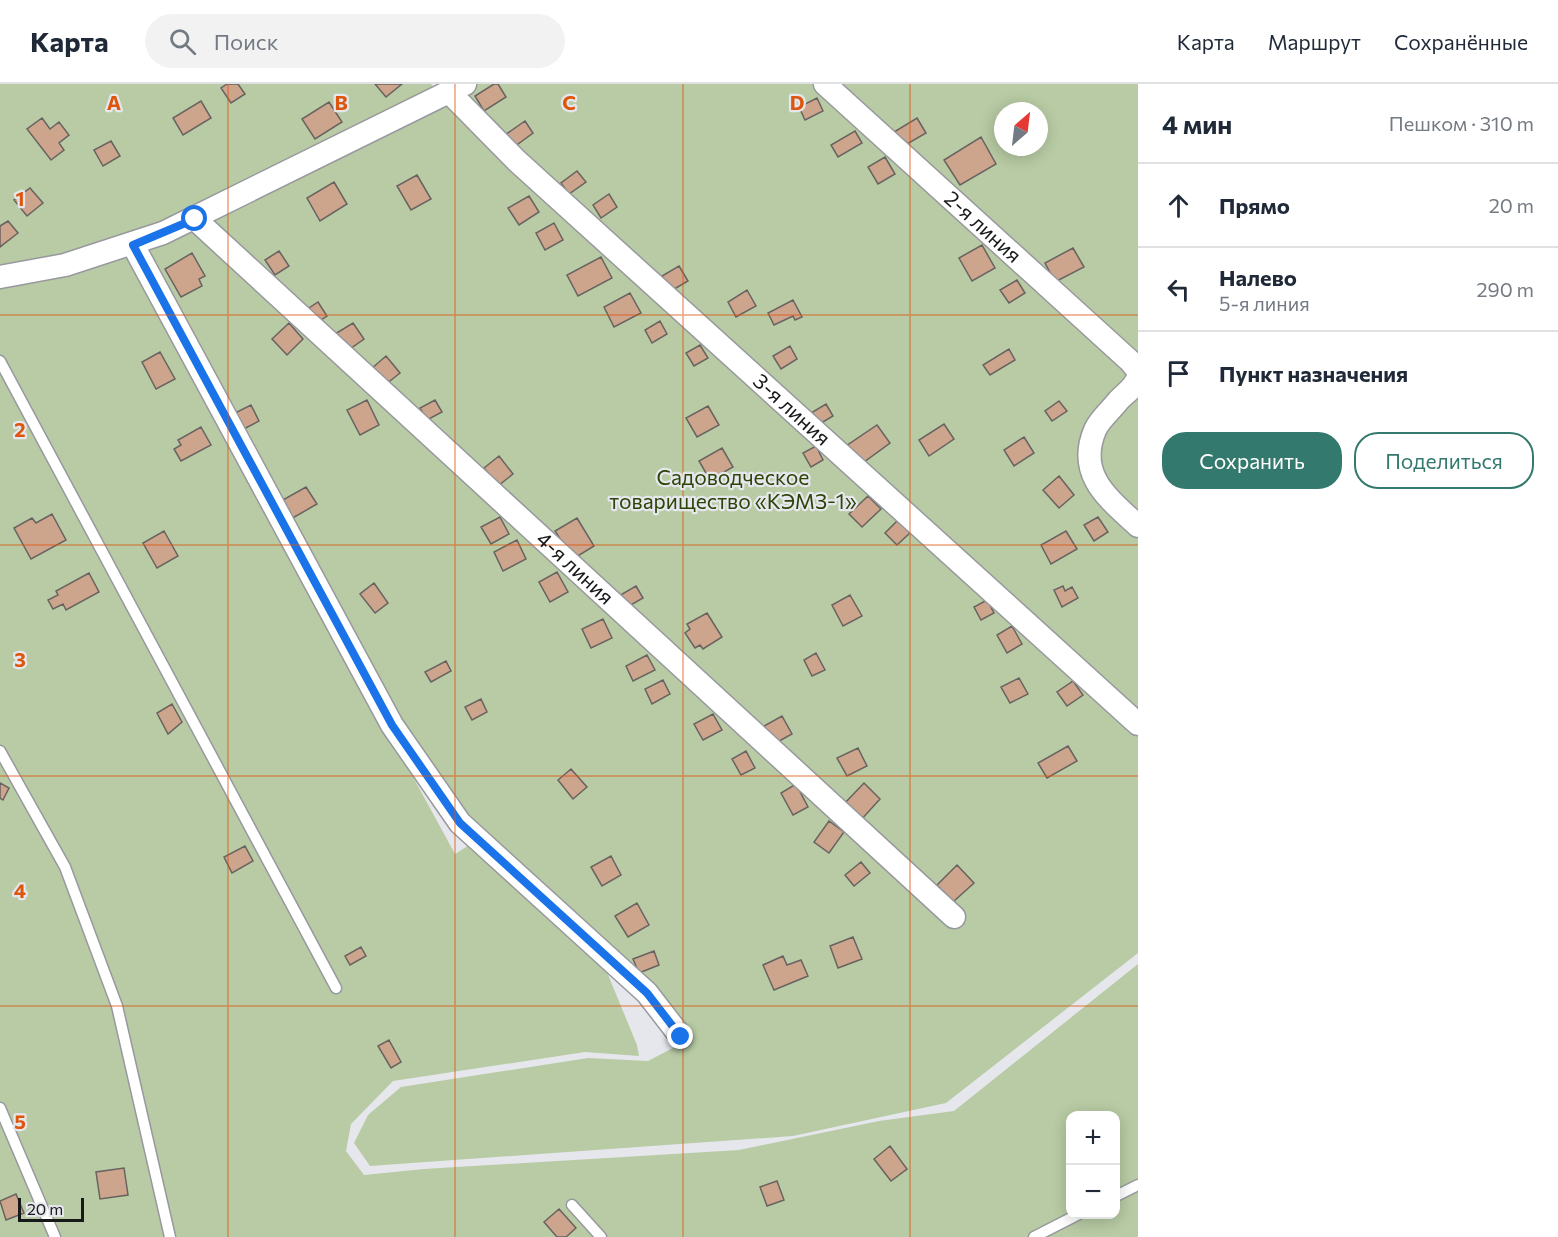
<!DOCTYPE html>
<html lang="ru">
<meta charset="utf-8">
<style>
body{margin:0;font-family:Commissioner,sans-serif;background:#f2f2f3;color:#1f2937}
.controls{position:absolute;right:18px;bottom:18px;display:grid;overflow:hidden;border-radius:12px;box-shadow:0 3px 15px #0003}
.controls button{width:54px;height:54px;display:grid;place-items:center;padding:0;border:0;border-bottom:2px solid #e0e1e3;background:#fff;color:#1f2937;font:30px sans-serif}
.compass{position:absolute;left:994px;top:18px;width:54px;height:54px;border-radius:50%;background:#fff;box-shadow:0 3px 15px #0003;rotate:28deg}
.scale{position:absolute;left:18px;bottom:15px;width:66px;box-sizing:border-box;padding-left:6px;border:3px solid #17181a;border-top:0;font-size:16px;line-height:21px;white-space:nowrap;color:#17181a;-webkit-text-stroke:4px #e5e7ed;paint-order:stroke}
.stop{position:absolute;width:18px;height:18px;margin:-14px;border:4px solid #1a73e8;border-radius:50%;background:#fff}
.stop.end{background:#1a73e8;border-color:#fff;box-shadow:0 2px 6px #0008}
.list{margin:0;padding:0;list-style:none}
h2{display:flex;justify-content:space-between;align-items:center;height:78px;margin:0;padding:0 24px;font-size:26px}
h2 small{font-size:20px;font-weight:400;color:#747a83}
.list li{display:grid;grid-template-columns:39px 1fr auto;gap:18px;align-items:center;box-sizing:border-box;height:84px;padding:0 24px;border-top:2px solid #e0e1e3}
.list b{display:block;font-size:22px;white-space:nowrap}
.list p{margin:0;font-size:20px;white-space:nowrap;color:#747a83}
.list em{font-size:20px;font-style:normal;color:#747a83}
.actions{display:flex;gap:12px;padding:18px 24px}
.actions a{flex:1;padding:14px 0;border:2px solid #34796d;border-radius:24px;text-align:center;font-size:21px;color:#34796d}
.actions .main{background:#34796d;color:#fff}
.icon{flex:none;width:33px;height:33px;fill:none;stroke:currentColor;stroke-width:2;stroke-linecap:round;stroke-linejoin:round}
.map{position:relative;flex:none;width:1138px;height:1153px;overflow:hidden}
header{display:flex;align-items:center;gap:36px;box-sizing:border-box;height:84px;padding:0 30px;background:#fff;border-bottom:2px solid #e0e1e3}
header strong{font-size:28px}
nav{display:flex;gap:33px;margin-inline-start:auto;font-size:21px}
.search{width:420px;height:54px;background:#f2f2f3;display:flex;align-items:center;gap:15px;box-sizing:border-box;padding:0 21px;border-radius:33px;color:#747a83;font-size:22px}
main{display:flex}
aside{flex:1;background:#fff}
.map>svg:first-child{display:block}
</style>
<header>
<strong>Карта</strong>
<div class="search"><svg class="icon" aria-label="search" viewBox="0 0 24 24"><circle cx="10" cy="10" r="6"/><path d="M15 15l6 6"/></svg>Поиск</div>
<nav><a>Карта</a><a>Маршрут</a><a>Сохранённые</a></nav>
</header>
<main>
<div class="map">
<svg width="1138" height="1153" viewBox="0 0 1138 1153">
<rect width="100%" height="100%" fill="#e5e7ed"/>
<!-- green -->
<path fill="#b8cba4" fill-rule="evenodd" d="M0,0H431L438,8L179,135L56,174L0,184Z
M471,0H1138V869L946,1019L793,1052L370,1082L354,1059L368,1031L401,1003L588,974L648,977L694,953L665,914L462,733L403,650L143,166ZM1003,27H1039V63H1003Z
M127,168L455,770L471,760L604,881L637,961L639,972L585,968L393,997L351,1040L346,1067L364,1091L424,1085L739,1066L879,1037L954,1027L1138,880V1153H0V205ZM1070,1032H1116V1130H1070Z"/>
<!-- building -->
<path fill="#cda48c" stroke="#686360" stroke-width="1.5" d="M227,0H238L245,10L231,19L221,4Z
M375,0H402L386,13Z
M494,0H498L506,13L484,27L475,12Z
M817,14L823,27L805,36L799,23Z
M201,17L211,34L183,51L173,34Z
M329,18L342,38L315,55L302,35Z
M42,34L50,45L59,38L69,51L59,59L64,66L51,76L27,45Z
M917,34L926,49L902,63L894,48Z
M525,37L533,49L514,63L505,51Z
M855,47L862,59L838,73L831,61Z
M981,53L996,80L960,101L944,76Z
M111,57L120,72L103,82L94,66Z
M885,73L895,90L878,100L868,83Z
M577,87L586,98L569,110L561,99Z
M417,91L431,115L411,126L397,102Z
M334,98L347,120L320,137L307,114Z
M30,104L43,119L27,132L14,116Z
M609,110L617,123L601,134L593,121Z
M529,112L539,128L519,141L508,124Z
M8,137L18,149L0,163V142Z
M554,139L563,156L545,166L536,149Z
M982,161L995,184L972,197L959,174Z
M1073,164L1084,183L1055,198L1045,179Z
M279,167L289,182L275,191L265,176Z
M192,169L205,192L199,195L202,202L181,213L165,185Z
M601,173L612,194L578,212L567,191Z
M679,182L688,197L671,207L662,192Z
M1017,196L1025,209L1009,219L1000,206Z
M747,206L756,222L736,233L728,218Z
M630,209L641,229L614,243L604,223Z
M793,216L802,233L795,236L793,232L774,241L768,229Z
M318,218L327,232L315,240L306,226Z
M660,237L667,250L652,259L645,246Z
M289,239L303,255L287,271L272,255Z
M353,239L364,255L347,267L335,250Z
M700,261L708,274L694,282L686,269Z
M790,262L797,275L781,285L773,272Z
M1009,265L1015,276L990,291L983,281Z
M160,268L175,295L156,305L142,278Z
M386,272L400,289L385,301L371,285Z
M367,316L379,341L360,351L347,326Z
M435,316L442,328L427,336L420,324Z
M1059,317L1067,327L1052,337L1045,327Z
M826,320L833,332L818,341L811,329Z
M251,321L259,337L242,346L233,330Z
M708,322L719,341L697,353L686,334Z
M944,340L954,355L929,372L919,356Z
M877,341L890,359L860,381L846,362Z
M201,343L211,361L181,377L174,365L181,361L178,356Z
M1024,353L1034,369L1014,382L1004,366Z
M816,362L823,376L811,383L803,369Z
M722,364L733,383L710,396L699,377Z
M499,372L513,390L498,402L484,384Z
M1059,392L1074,411L1059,424L1043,406Z
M306,403L317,420L291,435L281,417Z
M868,412L881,425L862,443L849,430Z
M52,430L66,456L31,475L14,444L32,434L36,439Z
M500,433L509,450L491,460L481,443Z
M1098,433L1108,448L1094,457L1084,441Z
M577,434L594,462L573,475L555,447Z
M898,436L910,449L897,461L885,449Z
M164,447L178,472L157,484L143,459Z
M1066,447L1077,465L1051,480L1041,461Z
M517,456L526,475L503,487L494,468Z
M557,488L568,508L550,518L539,498Z
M89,489L99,508L66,526L63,520L53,525L48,516L58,511L56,507Z
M374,499L388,519L375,529L360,510Z
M636,502L643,514L624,525L617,513Z
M1063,502L1065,507L1072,503L1078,514L1062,523L1054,506Z
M850,511L862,532L843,542L832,521Z
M987,516L994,529L981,536L974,523Z
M707,529L722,553L703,565L700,561L695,564L685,549L690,545L687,540Z
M603,535L612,554L591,564L582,545Z
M1012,542L1022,560L1007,569L997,551Z
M816,569L825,586L812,592L804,576Z
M647,571L655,586L633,597L626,582Z
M446,577L451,587L431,598L425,588Z
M1019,594L1028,610L1010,619L1001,603Z
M663,596L670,610L652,620L645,605Z
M1073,597L1083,611L1067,622L1057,608Z
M481,615L487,628L472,636L465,623Z
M172,620L182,638L168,650L157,629Z
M713,630L722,646L703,656L694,640Z
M782,632L792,650L774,660L764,642Z
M1068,662L1077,677L1047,694L1038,679Z
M858,664L867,682L847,692L837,674Z
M746,667L755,684L741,691L732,675Z
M571,685L587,703L573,715L558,696Z
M0,699L9,704L3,716L0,714Z
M864,699L880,715L860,737L843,721Z
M796,700L808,723L793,731L781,709Z
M829,737L844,748L829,769L814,758Z
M245,762L253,777L232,789L224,773Z
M611,772L621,791L602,802L591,783Z
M861,778L870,789L854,802L845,791Z
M957,781L974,799L953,818L937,801Z
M637,819L649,841L628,853L615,832Z
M853,853L862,875L838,884L830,862Z
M361,863L366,872L350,881L345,872Z
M654,867L659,881L639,889L633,875Z
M783,872L787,881L801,876L808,892L774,906L763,881Z
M389,956L401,978L391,984L378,962Z
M890,1062L907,1085L891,1097L874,1075Z
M124,1084L128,1111L100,1115L96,1088Z
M777,1097L784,1116L767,1122L760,1103Z
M16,1110L24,1129L6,1136L0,1117Z
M559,1125L576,1144L566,1153H557L544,1138Z"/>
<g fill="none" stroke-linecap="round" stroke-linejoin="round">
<!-- lane casing -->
<g stroke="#97999e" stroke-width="13">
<path id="lane" d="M0,277L336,904
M0,667L65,783L117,922L170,1153
M0,1024L55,1153
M1116,1112L1138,1101
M572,1121L601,1153
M1034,1153L1079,1130"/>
</g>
<!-- street casing -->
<g stroke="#97999e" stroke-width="25">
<g id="street">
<path id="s1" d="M825,0L1130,277L1138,287"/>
<path id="s2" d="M450,9L517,77L1138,640"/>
<path id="s3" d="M195,135L954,833"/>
<path d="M133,161L392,641L460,739L647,909L681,953"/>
<path d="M0,193L65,181L163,149L465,0"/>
<path d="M1138,293C1135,304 1125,309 1118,317C1111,326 1099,336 1095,346C1076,391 1109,415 1138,442"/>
</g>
</g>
<!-- lane -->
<use href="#lane" stroke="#fff" stroke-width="10"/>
<!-- street -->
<use href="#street" stroke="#fff" stroke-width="22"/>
</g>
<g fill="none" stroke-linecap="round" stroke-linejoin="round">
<!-- route -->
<path stroke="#1a73e8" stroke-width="8" d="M195,135L133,161L392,641L460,739L647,909L681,953"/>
</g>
<!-- grid -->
<path fill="none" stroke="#de560d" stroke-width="1.5" stroke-opacity="0.55" d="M228,0V1153M455,0V1153M683,0V1153M910,0V1153M0,231H1138M0,461H1138M0,692H1138M0,922H1138"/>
<g text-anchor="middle" stroke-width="4.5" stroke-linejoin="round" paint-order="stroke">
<!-- street labels -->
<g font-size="21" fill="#17181a" stroke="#e5e7ed">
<text dy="7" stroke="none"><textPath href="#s1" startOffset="213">2-я линия</textPath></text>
<text dy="7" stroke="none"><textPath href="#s2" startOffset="466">3-я линия</textPath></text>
<text dy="7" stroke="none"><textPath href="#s3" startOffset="516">4-я линия</textPath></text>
</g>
<!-- park labels -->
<g font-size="21" fill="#2d4406" stroke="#e5e7ed">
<text x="733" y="401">Садоводческое<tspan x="733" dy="24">товарищество «КЭМЗ-1»</tspan></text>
</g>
</g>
<g font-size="20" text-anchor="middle" font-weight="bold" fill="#de560d" stroke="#e5e7ed" stroke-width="4.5" stroke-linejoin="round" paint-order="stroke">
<text x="114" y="26">A</text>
<text x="341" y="26">B</text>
<text x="569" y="26">C</text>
<text x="797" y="26">D</text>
<text x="20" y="122">1</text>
<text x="20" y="353">2</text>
<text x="20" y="583">3</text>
<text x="20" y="814">4</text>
<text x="20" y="1045">5</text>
</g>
</svg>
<div class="controls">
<button>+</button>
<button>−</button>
</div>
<svg class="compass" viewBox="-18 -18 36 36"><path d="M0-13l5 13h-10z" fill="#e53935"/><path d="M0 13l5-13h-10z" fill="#747a83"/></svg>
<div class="scale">20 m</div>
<div class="stop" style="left:195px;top:135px"></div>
<div class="stop end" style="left:681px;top:953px"></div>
</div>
<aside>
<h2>4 мин<small>Пешком · 310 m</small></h2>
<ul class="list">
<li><svg class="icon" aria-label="ahead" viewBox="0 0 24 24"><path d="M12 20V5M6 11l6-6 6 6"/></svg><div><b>Прямо</b></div><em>20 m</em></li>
<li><svg class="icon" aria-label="left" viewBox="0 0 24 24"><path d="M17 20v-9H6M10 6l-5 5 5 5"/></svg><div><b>Налево</b><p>5-я линия</p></div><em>290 m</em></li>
<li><svg class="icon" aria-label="arrive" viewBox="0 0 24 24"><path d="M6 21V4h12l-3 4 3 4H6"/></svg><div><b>Пункт назначения</b></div></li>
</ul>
<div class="actions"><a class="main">Сохранить</a><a>Поделиться</a></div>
</aside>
</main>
